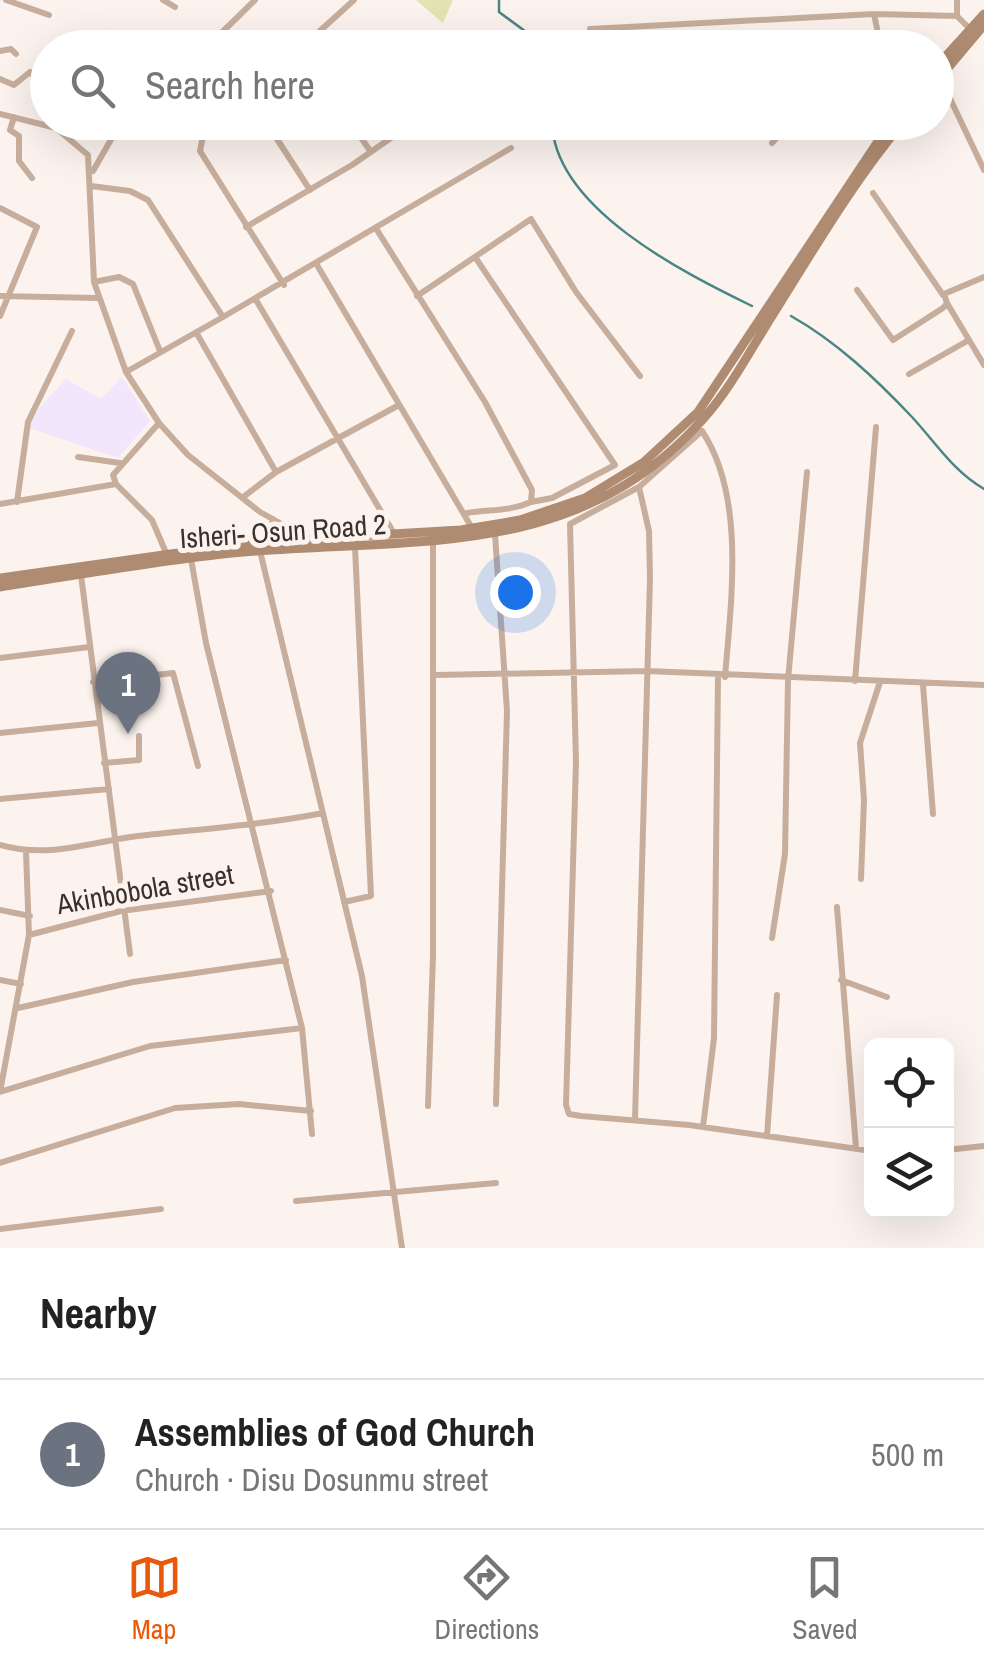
<!DOCTYPE html>
<meta charset="utf-8">
<style>
body{margin:0;font-family:"Archivo Narrow",sans-serif;background:#f2f2f2;color:#222}
.controls{position:absolute;right:30px;bottom:30px;display:grid;overflow:hidden;border-radius:15px;box-shadow:0 10px 40px #0002}
.controls button{width:90px;height:90px;display:grid;place-items:center;padding:0;border:0;border-bottom:2px solid #e0e0e0;background:#fff;color:#222;font:50px sans-serif}
.you{position:absolute;left:515px;top:592px;width:35px;height:35px;margin:-25px;border:8px solid #fff;border-radius:50%;background:#1a73e8;box-shadow:0 0 0 15px #1a73e833}
.badge{display:grid;place-items:center;width:65px;height:65px;border-radius:50%;background:#ea580c;color:#fff;font-size:32px;font-weight:700}
.pin{position:absolute;translate:-50% -82px;filter:drop-shadow(0 2px 5px #0008)}
.pin::after{content:'';position:absolute;top:52px;width:35px;height:30px;background:inherit;clip-path:polygon(0 0,100% 0,50% 100%)}
.list{margin:0;padding:0;list-style:none}
h2{display:flex;justify-content:space-between;align-items:center;height:130px;margin:0;padding:0 40px;font-size:42px}
h2 small{font-size:32px;font-weight:400;color:#767676}
.list li{display:grid;grid-template-columns:65px 1fr auto;gap:30px;align-items:center;box-sizing:border-box;height:150px;padding:0 40px;border-top:2px solid #e0e0e0}
.list b{display:block;font-size:38px;white-space:nowrap}
.list p{margin:0;font-size:32px;white-space:nowrap;color:#767676}
.list em{font-size:32px;font-style:normal;color:#767676}
.icon{flex:none;width:55px;height:55px;fill:none;stroke:currentColor;stroke-width:2;stroke-linecap:round;stroke-linejoin:round}
.map{position:relative;flex:none;width:984px;height:1248px;overflow:hidden}
.search{position:absolute;background:#fff;box-shadow:0 10px 40px #0002;left:30px;right:30px;top:30px;height:110px;display:flex;align-items:center;gap:25px;box-sizing:border-box;padding:0 35px;border-radius:55px;color:#767676;font-size:38px}
.sheet{height:280px;background:#fff}
nav{display:flex;justify-content:space-around;align-items:center;box-sizing:border-box;height:140px;border-top:2px solid #e0e0e0;background:#fff;font-size:28px;color:#767676}
nav a{display:grid;justify-items:center;gap:5px}
nav .on{color:#ea580c}
.map>svg:first-child{display:block}
</style>
<div class="map">
<svg width="984" height="1248" viewBox="0 0 984 1248">
<rect width="100%" height="100%" fill="#fcf3ee"/>
<!-- education -->
<path fill="#f1e6fb" d="M122,377L150,421L118,458L29,428L38,409L66,379L101,399Z"/>
<!-- green -->
<path fill="#e2e5b3" d="M416,0H453L443,23Z"/>
<g fill="none" stroke-linecap="round" stroke-linejoin="round">
<!-- stream -->
<path stroke="#4a8684" stroke-width="2.5" d="M499,0V12L548,48
M552,122C554,208 684,273 752,306
M791,316C837,342 876,379 912,417C936,443 953,471 984,489"/>
<!-- minor -->
<path stroke="#c7ae9c" stroke-width="6" d="M6,0L49,15
M163,0L175,7
M957,0V16L971,30
M874,14L881,48
M590,29L874,14L957,16
M206,48L255,0
M301,48L354,0
M0,51L11,49L16,54
M947,69L945,88L984,170
M0,79L14,85L30,72L48,93
M0,114L56,128L88,155L94,282L126,372L159,423L188,455L260,512L305,537
M14,117L10,130L19,136V161L32,178
M218,122L203,136L200,151L284,285
M266,122L310,190
M350,122L371,152
M69,136L84,122
M772,143L791,122
M93,171L121,122
M91,186L130,191L148,200L223,317L511,148
M873,193L943,295
M0,208L37,227L0,316
M246,227L352,165L414,122
M377,230L485,402L532,490L531,502C508,512 490,509 467,513
M475,257L615,465L552,498L531,502
M317,265L472,528
M94,282L119,277L133,284L160,351
M857,290L893,340L943,308L947,303L944,294L984,277
M0,296L97,298
M417,296L531,219L576,292L640,376
M256,300L395,535
M947,303L984,365
M196,332L276,472
M126,372L223,317
M909,374L969,340
M159,423L113,475L116,484L152,520L167,555
M78,457L120,463
M242,498L276,472L399,405
M17,502L28,422L72,331
M0,504L116,484
M495,534L507,711L496,1104
M268,542L273,519
M260,551L362,976L402,1248
M191,559L206,643L302,1028L312,1134
M81,575L130,954
M0,658L89,647
M436,675L647,671L984,685
M725,677C731,601 746,497 702,431L639,487L570,524L576,762L566,1105L569,1114L581,1116L689,1125L872,1151
M855,681L876,427
M93,682L173,673L198,766
M923,685L933,814
M0,733L98,723
M104,763L139,760V736
M0,799L109,789
M0,845C49,859 89,842 138,836C200,829 262,825 323,813
M861,879L864,800L860,743L880,682
M344,902L371,896L355,547
M837,907L856,1148
M0,910L30,916
M29,935L121,911L271,891
M772,938L785,854L788,680L807,472
M0,980L21,984
M841,980L887,997
M18,1008L133,982L286,960
M0,1092L150,1046L302,1028
M0,1092L29,935L26,852
M428,1106L433,956V543
M635,1119L650,578L649,531L639,487
M703,1127L714,1038L718,676
M767,1136L777,995
M946,1150L984,1146
M0,1163L175,1108L239,1104L311,1111
M296,1201L496,1183
M0,1229L161,1209"/>
<!-- secondary -->
<path stroke="#af8b71" stroke-width="9" d="M936,67L984,14
M936,82L984,25
M0,578L256,542L461,530L520,520L585,498L644,462L698,412L891,122
M0,587C77,575 155,561 232,553C407,536 574,565 704,418C729,390 747,356 767,324C810,256 851,184 903,122"/>
</g>
<g text-anchor="middle" stroke-width="10" stroke-linejoin="round" paint-order="stroke">
<!-- street labels -->
<g font-size="28" fill="#3a312c" stroke="#fcf3ee">
<text transform="translate(283 531) rotate(-4)" y="10">Isheri- Osun Road 2</text>
<text transform="translate(145 889) rotate(-10)" y="10">Akinbobola street</text>
</g>
</g>
</svg>
<div class="controls">
<button><svg class="icon" aria-label="locate" viewBox="0 0 24 24"><circle cx="12" cy="12" r="6"/><path d="M12 2v4M12 18v4M2 12h4M18 12h4"/></svg></button>
<button><svg class="icon" aria-label="layers" viewBox="0 0 24 24"><path d="M12 4l9 5-9 5-9-5zM3 14l9 5 9-5"/></svg></button>
</div>
<div class="you"></div>
<div class="pin badge" style="left:128px;top:734px;background:#6b7280">1</div>
<div class="search"><svg class="icon" aria-label="search" viewBox="0 0 24 24"><circle cx="10" cy="10" r="6"/><path d="M15 15l6 6"/></svg>Search here</div>
</div>
<section class="sheet">
<h2>Nearby<small></small></h2>
<ul class="list">
<li><span class="badge" style="background:#6b7280">1</span><div><b>Assemblies of God Church</b><p>Church · Disu Dosunmu street</p></div><em>500 m</em></li>
</ul>
</section>
<nav>
<a class="on"><svg class="icon" aria-label="map" viewBox="0 0 24 24"><path d="M3 6l6-2 6 2 6-2v14l-6 2-6-2-6 2zM9 4v14M15 6v14"/></svg>Map</a>
<a><svg class="icon" aria-label="directions" viewBox="0 0 24 24"><path d="M12 3l9 9-9 9-9-9zM9 14v-3h6M13 9l2 2-2 2"/></svg>Directions</a>
<a><svg class="icon" aria-label="saved" viewBox="0 0 24 24"><path d="M7 4h10v16l-5-4-5 4z"/></svg>Saved</a>
</nav>
